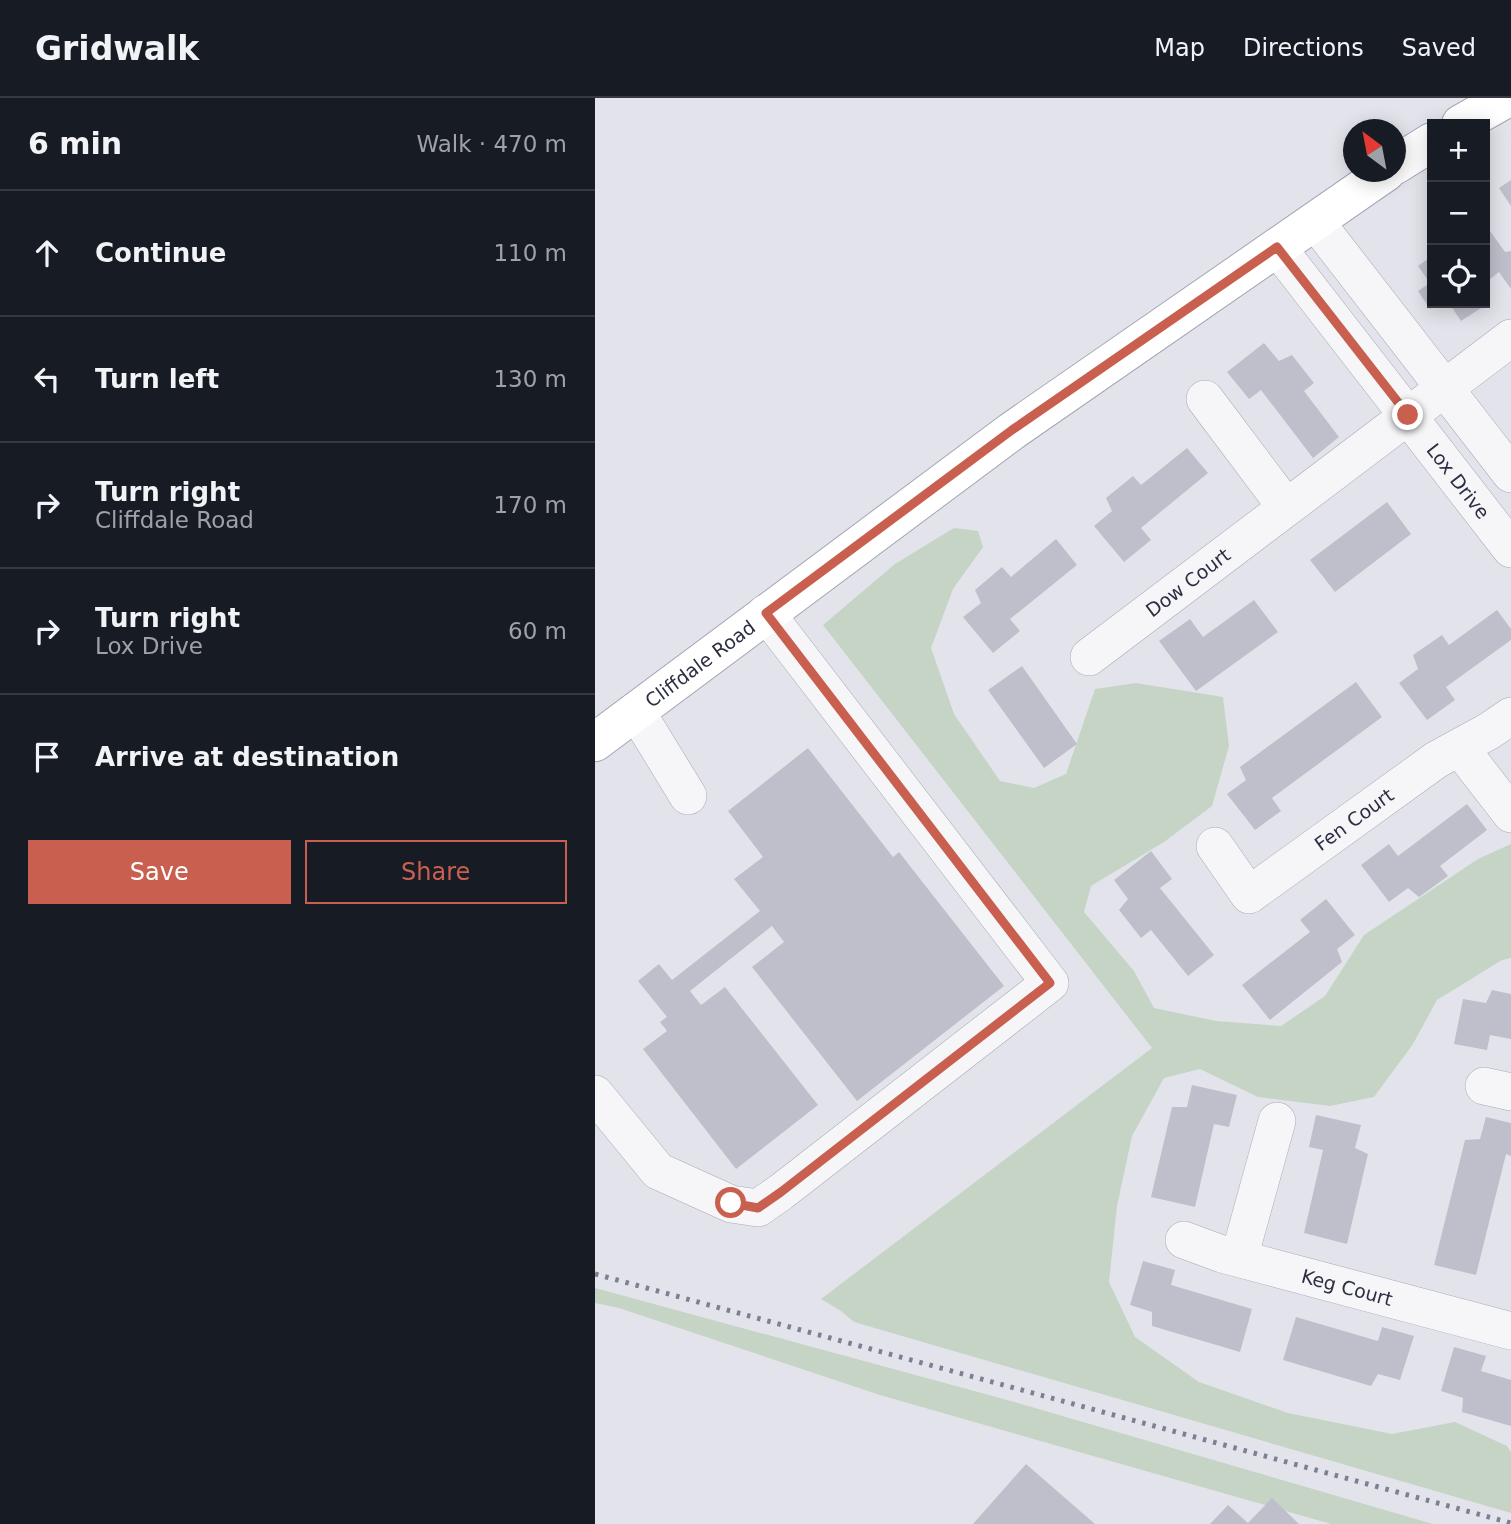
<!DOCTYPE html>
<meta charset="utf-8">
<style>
body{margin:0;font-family:"DejaVu Sans",sans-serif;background:#20242c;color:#f1f3f6}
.controls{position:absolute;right:21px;top:21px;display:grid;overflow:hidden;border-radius:0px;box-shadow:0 4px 18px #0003}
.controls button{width:63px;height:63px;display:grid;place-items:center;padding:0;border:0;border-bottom:2px solid #363941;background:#171b24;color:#f1f3f6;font:35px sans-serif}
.compass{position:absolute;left:748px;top:21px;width:63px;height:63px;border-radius:50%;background:#171b24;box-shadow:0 4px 18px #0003;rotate:328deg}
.stop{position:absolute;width:21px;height:21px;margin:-16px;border:5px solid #c95f4f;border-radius:50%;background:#fff}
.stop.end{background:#c95f4f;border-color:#fff;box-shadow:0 2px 7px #0008}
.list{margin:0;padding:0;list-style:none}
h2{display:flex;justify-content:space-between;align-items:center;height:91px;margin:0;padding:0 28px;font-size:30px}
h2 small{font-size:23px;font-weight:400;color:#9ea1a6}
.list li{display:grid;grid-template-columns:46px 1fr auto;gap:21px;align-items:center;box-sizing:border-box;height:126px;padding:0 28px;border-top:2px solid #363941}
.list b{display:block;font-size:26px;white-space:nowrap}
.list p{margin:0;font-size:23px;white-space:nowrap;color:#9ea1a6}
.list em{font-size:23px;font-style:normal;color:#9ea1a6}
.actions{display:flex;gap:14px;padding:21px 28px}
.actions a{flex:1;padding:16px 0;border:2px solid #c95f4f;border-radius:0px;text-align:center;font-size:24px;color:#c95f4f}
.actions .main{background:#c95f4f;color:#fff}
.icon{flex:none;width:38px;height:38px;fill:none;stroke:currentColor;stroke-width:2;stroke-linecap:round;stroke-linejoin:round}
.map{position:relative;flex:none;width:916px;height:1426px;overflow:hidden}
header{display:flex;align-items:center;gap:42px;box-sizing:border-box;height:98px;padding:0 35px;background:#171b24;border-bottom:2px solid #363941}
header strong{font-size:33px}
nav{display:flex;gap:38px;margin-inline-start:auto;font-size:24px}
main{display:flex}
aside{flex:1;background:#171b24}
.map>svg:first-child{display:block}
</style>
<header>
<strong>Gridwalk</strong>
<nav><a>Map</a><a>Directions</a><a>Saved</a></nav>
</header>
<main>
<aside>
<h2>6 min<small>Walk · 470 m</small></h2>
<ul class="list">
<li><svg class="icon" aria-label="ahead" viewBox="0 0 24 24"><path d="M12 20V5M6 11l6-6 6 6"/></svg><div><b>Continue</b></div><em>110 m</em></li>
<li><svg class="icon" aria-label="left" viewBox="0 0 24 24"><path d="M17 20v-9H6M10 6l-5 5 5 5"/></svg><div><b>Turn left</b></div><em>130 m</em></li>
<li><svg class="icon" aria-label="right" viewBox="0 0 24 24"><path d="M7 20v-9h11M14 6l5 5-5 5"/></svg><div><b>Turn right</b><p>Cliffdale Road</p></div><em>170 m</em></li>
<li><svg class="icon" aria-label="right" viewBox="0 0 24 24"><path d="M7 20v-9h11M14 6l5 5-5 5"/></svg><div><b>Turn right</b><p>Lox Drive</p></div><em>60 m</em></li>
<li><svg class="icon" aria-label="arrive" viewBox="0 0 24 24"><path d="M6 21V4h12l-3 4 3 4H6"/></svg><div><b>Arrive at destination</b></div></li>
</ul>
<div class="actions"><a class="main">Save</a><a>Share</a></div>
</aside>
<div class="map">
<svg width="916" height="1426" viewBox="0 0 916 1426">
<rect width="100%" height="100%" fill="#e3e4eb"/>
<!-- green -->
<path fill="#c5d4c5" d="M359,430L383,433L388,449L358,491L336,550L359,616L405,683L439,690L471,676L500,591L541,585L628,599L634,648L617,708L569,744L496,788L489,814L539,873L559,910L621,923L686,928L730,898L769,837L883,761L916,746V860L907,862L842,902L818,946L779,999L735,1008L663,999L605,971L569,980L537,1038L522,1108L514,1184L540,1239L604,1284L693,1315L797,1336L860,1324L912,1348L916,1354V1415L259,1224L246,1213L226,1201L557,950L228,527L300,466Z
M0,1190L416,1303L838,1426H736L285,1297L24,1210L0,1205Z"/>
<!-- building -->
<path fill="#bebfca" d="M916,82V108L904,90Z
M890,126L910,154L916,153V191L904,174L890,185Z
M837,158V205H845L835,211L823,193L835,185L823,168Z
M854,205H882L886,210L866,223Z
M669,245L684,263L697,257L719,285L709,293L744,339L718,360L666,292L654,301L632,274Z
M592,350L613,375L546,430L556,442L529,464L499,428L517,413L511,400L538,378L546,387Z
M792,404L816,436L740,494L715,462Z
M461,441L482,467L415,521L425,533L398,555L368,519L386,505L380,492L407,469L416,479Z
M659,502L683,534L601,593L564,543L595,521L608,539Z
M902,512L916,531V542L851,589L860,602L832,622L804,585L823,571L818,557L847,537L854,547Z
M427,568L482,646L449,670L393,592Z
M761,584L787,619L677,700L686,713L660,732L632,696L651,682L645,669Z
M213,650L298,759L304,754L409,888L262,1003L157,869L189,844L177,828L95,893L106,907L130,889L223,1007L141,1071L48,951L72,933L65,924L72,919L43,883L64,866L77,882L165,813L139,781L168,759L133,713Z
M872,706L892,732L845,768L853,778L824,799L813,790L794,804L766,767L794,746L803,758Z
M556,753L577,781L565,790L619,857L593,878L556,832L546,840L524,812L533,801L519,782Z
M731,801L760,837L742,851L747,864L675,922L647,887L715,834L705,822Z
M897,892L916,896V941L895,937L892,952L859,946L868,901L891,905Z
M597,987L642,997L634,1029L619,1026L600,1109L556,1099L577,1009H592Z
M721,1017L766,1027L760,1050L773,1056L752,1146L709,1135L728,1052L714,1049Z
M891,1019L916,1025V1058L911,1056L881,1177L839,1167L870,1042L885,1041Z
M548,1163L580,1172L576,1187L657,1211L645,1254L557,1228V1214L535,1207Z
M701,1219L783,1243L787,1229L819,1238L805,1282L783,1276L776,1288L688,1262Z
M859,1249L891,1258L886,1273L916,1282V1328L867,1314L868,1300L846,1293Z
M431,1366L500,1426H378Z
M677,1400L704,1426H615L633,1407L653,1425Z"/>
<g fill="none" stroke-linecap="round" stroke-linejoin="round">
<!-- minor casing -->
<g stroke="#a8aab5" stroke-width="38">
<g id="minor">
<path d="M720,123L916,376"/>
<path id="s1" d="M682,149L916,451"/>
<path d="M610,301L691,409"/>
<path id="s2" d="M494,559L916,240"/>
<path d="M41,613L93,698"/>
<path d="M865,650L916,716"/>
<path id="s3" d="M620,748L654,797L841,662L894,633L916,618"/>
<path d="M889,988L916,994"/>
<path d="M0,996L63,1073L136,1106L163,1110L186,1094L455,885L171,515"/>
<path id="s4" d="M589,1142L627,1156L916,1233"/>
<path d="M644,1160L682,1023"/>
</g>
</g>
<!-- major casing -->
<g stroke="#a3a5b6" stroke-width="40">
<g id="major">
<path d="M866,26L912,0"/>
<path d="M800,67L837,44"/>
<path id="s5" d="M0,644L417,333L791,74"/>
</g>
</g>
<!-- minor -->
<use href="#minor" stroke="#f6f6f9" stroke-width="37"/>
<!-- major -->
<use href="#major" stroke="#fff" stroke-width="38"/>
<!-- rail -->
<path stroke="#7d8094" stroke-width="5" stroke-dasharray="3.5 7" stroke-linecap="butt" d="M0,1176L916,1425"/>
</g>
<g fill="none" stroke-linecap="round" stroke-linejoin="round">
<!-- route -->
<path stroke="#c95f4f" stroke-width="9" d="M136,1105L163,1110L186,1094L455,885L171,515L417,332L682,149L813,317"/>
</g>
<g text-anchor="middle" stroke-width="6" stroke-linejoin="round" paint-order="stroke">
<!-- street labels -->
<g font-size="19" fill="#2c2e42" stroke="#f3f4f8">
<text dy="7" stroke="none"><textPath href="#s1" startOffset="296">Lox Drive</textPath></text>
<text dy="7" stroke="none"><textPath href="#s2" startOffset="124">Dow Court</textPath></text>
<text dy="7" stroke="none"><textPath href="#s5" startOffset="131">Cliffdale Road</textPath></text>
<text dy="7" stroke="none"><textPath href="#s3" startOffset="189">Fen Court</textPath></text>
<text dy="7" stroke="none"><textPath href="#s4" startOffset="170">Keg Court</textPath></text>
</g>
</g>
</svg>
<div class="controls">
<button>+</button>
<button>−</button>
<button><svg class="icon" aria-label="locate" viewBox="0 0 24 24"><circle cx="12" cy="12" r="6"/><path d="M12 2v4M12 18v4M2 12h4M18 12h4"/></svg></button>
</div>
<svg class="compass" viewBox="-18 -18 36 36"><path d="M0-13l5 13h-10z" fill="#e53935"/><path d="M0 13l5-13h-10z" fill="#9ea1a6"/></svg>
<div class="stop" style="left:136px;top:1105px"></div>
<div class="stop end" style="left:813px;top:317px"></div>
</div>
</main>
